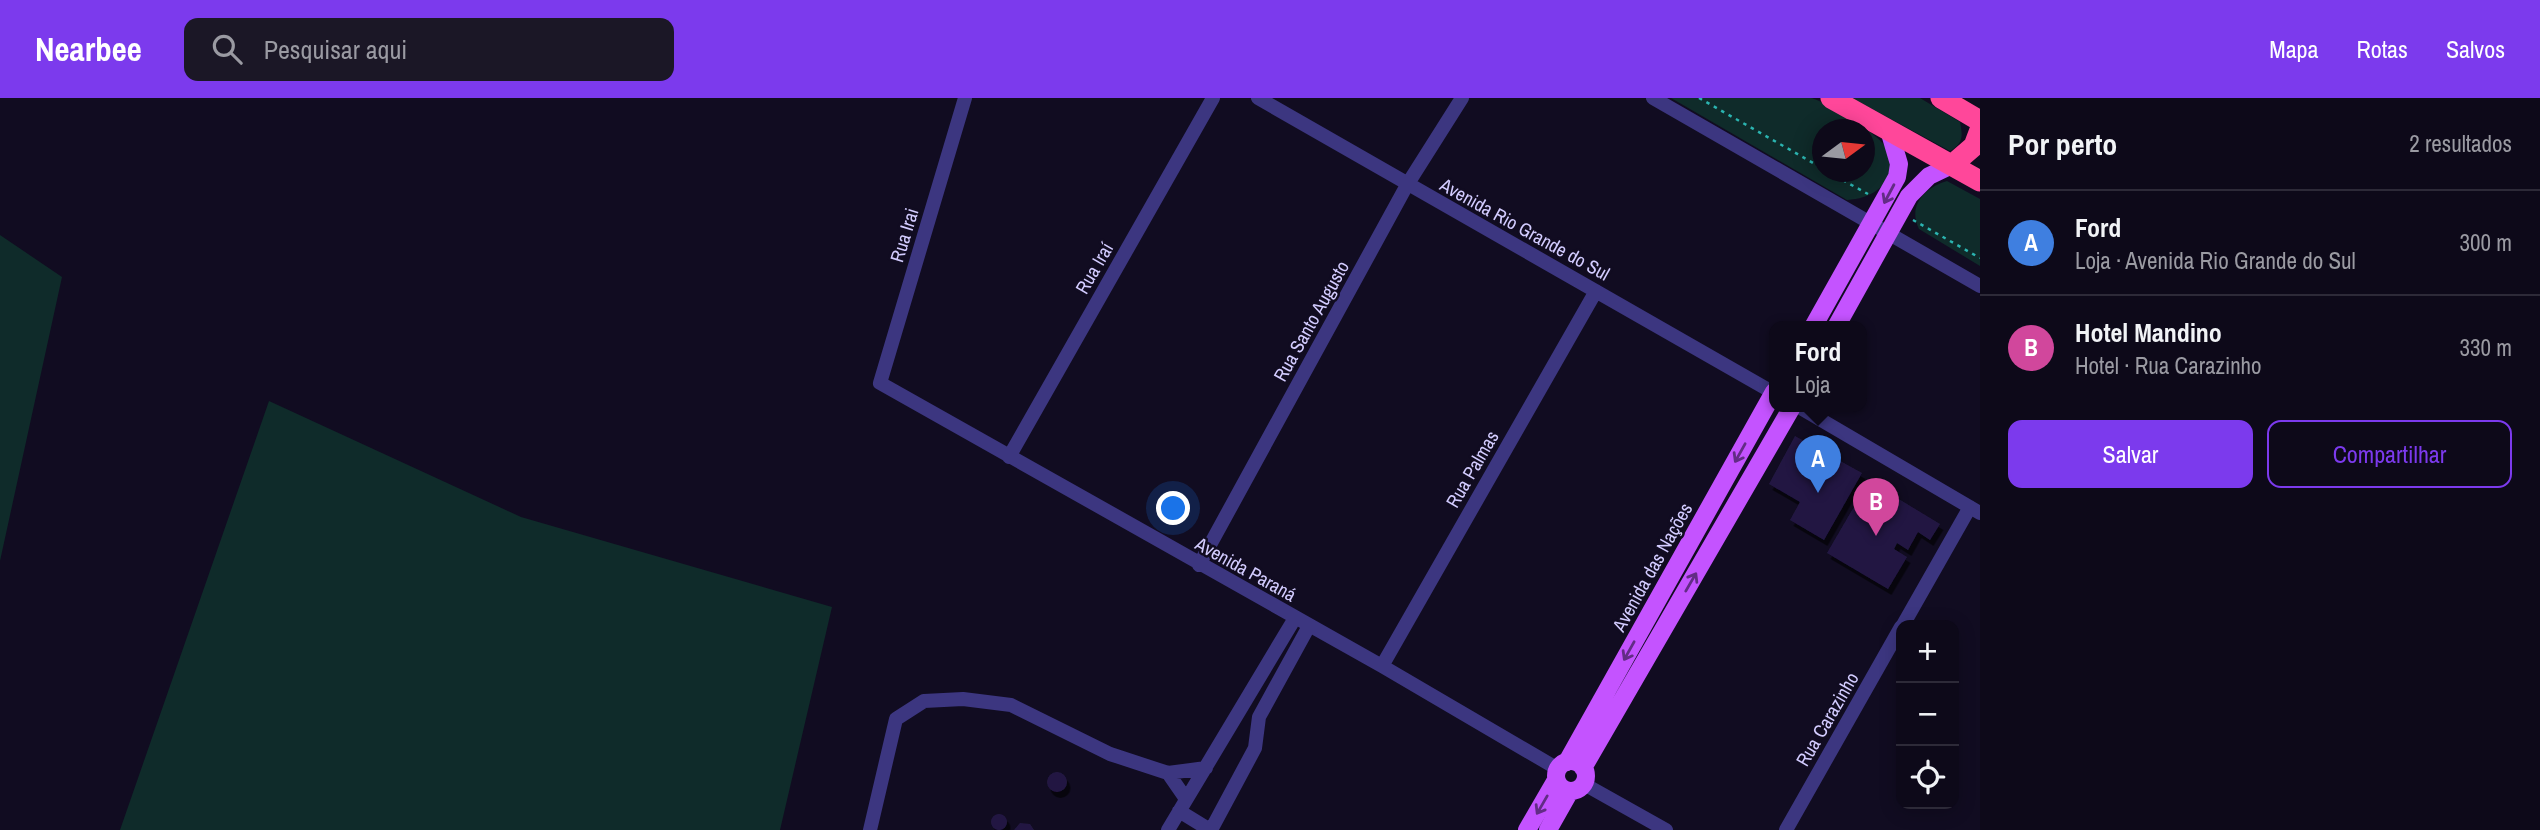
<!DOCTYPE html>
<html lang="pt">
<meta charset="utf-8">
<style>
body{margin:0;font-family:"Archivo Narrow",sans-serif;background:#1b1726;color:#f1f3f6}
.controls{position:absolute;right:21px;bottom:21px;display:grid;overflow:hidden;border-radius:14px;box-shadow:0 4px 18px #0003}
.controls button{width:63px;height:63px;display:grid;place-items:center;padding:0;border:0;border-bottom:2px solid #2d2a38;background:#0d0919;color:#f1f3f6;font:35px sans-serif}
.compass{position:absolute;left:1812px;top:21px;width:63px;height:63px;border-radius:50%;background:#0d0919;box-shadow:0 4px 18px #0003;rotate:75deg}
.you{position:absolute;left:1174px;top:411px;width:24px;height:24px;margin:-18px;border:5px solid #fff;border-radius:50%;background:#1a73e8;box-shadow:0 0 0 10px #1a73e833}
.badge{display:grid;place-items:center;width:46px;height:46px;border-radius:50%;background:#7c3aed;color:#fff;font-size:23px;font-weight:700}
.pin{position:absolute;translate:-50% -58px;filter:drop-shadow(0 2px 4px #0008)}
.pin::after{content:'';position:absolute;top:37px;width:24px;height:21px;background:inherit;clip-path:polygon(0 0,100% 0,50% 100%)}
.popup{position:absolute;left:1769px;top:223px;width:98px;height:91px;box-sizing:border-box;display:grid;place-content:center;border-radius:14px;background:#0d0919;filter:drop-shadow(0 2px 5px #0005);font-size:23px;white-space:nowrap;color:#9a9aa2}
.popup b{font-size:26px;color:#f1f3f6}
.popup::after{content:'';position:absolute;left:50%;top:100%;margin-left:-14px;border:14px solid transparent;border-top-color:#0d0919}
.list{margin:0;padding:0;list-style:none}
h2{display:flex;justify-content:space-between;align-items:center;height:91px;margin:0;padding:0 28px;font-size:30px}
h2 small{font-size:23px;font-weight:400;color:#9a9aa2}
.list li{display:grid;grid-template-columns:46px 1fr auto;gap:21px;align-items:center;box-sizing:border-box;height:105px;padding:0 28px;border-top:2px solid #2d2a38}
.list b{display:block;font-size:26px;white-space:nowrap}
.list p{margin:0;font-size:23px;white-space:nowrap;color:#9a9aa2}
.list em{font-size:23px;font-style:normal;color:#9a9aa2}
.actions{display:flex;gap:14px;padding:21px 28px}
.actions a{flex:1;padding:16px 0;border:2px solid #7c3aed;border-radius:14px;text-align:center;font-size:24px;color:#7c3aed}
.actions .main{background:#7c3aed;color:#fff}
.icon{flex:none;width:38px;height:38px;fill:none;stroke:currentColor;stroke-width:2;stroke-linecap:round;stroke-linejoin:round}
.map{position:relative;flex:none;width:1980px;height:732px;overflow:hidden}
header{display:flex;align-items:center;gap:42px;box-sizing:border-box;height:98px;padding:0 35px;background:#7c3aed;color:#fff}
header strong{font-size:33px}
nav{display:flex;gap:38px;margin-inline-start:auto;font-size:24px}
.search{width:490px;height:63px;background:#1b1726;display:flex;align-items:center;gap:18px;box-sizing:border-box;padding:0 24px;border-radius:14px;color:#9a9aa2;font-size:26px}
main{display:flex}
aside{flex:1;background:#0d0919}
.map>svg:first-child{display:block}
</style>
<header>
<strong>Nearbee</strong>
<div class="search"><svg class="icon" aria-label="search" viewBox="0 0 24 24"><circle cx="10" cy="10" r="6"/><path d="M15 15l6 6"/></svg>Pesquisar aqui</div>
<nav><a>Mapa</a><a>Rotas</a><a>Salvos</a></nav>
</header>
<main>
<div class="map">
<svg width="1980" height="732" viewBox="0 0 1980 732">
<defs>
<filter id="shadow"><feDropShadow dx="3.5" dy="6" stdDeviation="0" flood-color="#0009"/></filter>
</defs>
<rect width="100%" height="100%" fill="#110c21"/>
<!-- green -->
<path fill="#0f2b2a" fill-rule="evenodd" d="M1671,0C1703,0 1736,0 1768,0C1781,0 1798,0 1811,0C1825,3 1881,37 1886,50C1900,81 1876,101 1847,102ZM1822,32H1864V74H1822Z
M1852,0H1920L1960,24C1963,39 1963,45 1950,53Z
M1947,83L1980,101V168L1919,131C1907,107 1926,89 1947,83Z
M0,137L62,179L0,463Z
M269,303L521,419L832,509L780,732H120Z"/>
<!-- building -->
<path fill="#221842" filter="url(#shadow)" d="M1795,338L1862,375L1824,442L1790,422L1800,404L1769,386Z
M1869,383L1940,426L1930,442L1918,434L1908,452L1897,445L1894,451L1907,459L1888,491L1827,455Z
M1047 684a10 10 0 1 1 20 0a10 10 0 1 1-20 0Z
M991 724a8 8 0 1 1 16 0a8 8 0 1 1-16 0Z
M1020,725L1030,726L1034,732H1014Z"/>
<g fill="none" stroke-linecap="round" stroke-linejoin="round">
<!-- path -->
<path stroke="#2bb4b0" stroke-width="2.5" stroke-dasharray="3.5 5" stroke-linecap="butt" d="M1699,0L1822,70
M1828,74L1868,96
M1913,122L1980,160"/>
<!-- minor -->
<path stroke="#3c3680" stroke-width="14" d="M965,0L880,285L1382,568L1558,671
M1258,0L1774,295
M1653,0L1980,188
M1799,309L1980,415
M1009,359L1213,0
M1199,467L1407,87L1462,0
M1903,527L1970,409
M1382,568L1596,193
M1168,675L1186,701
M1584,686L1666,732
M1179,713L1210,732
M870,732L896,621L924,603L963,601L1011,607L1110,656L1168,675L1206,670
M1168,732L1295,520
M1211,732L1255,650L1259,619L1309,528
M1786,732L1901,529"/>
<!-- major -->
<path stroke="#c453ff" stroke-width="18" d="M1813,229L1897,79L1899,66L1889,32
M1836,229L1909,98L1929,78L1952,67
M1556 678a15 15 0 1 1 30 0a15 15 0 1 1-30 0Z
M1567,664L1774,294
M1583,670L1792,309
M1527,732L1556,682
M1548,732L1570,693"/>
<!-- highway -->
<path stroke="#ff479a" stroke-width="21" d="M1831,0L1980,83
M1941,0L1980,23
M1952,67L1974,48L1980,32"/>
</g>
<!-- one-way arrows -->
<defs><path id="oneway-shaft" d="M-6 0H5M1.5-3L5.5 0L1.5 3" fill="none" stroke-width="1.6" stroke-linecap="round" stroke-linejoin="round" transform="scale(1.75)"/></defs>
<g stroke="#622c85">
<use href="#oneway-shaft" transform="translate(1889 96) rotate(118)"/>
<use href="#oneway-shaft" transform="translate(1740 355) rotate(119)"/>
<use href="#oneway-shaft" transform="translate(1691 484) rotate(-60)"/>
<use href="#oneway-shaft" transform="translate(1629 553) rotate(119)"/>
<use href="#oneway-shaft" transform="translate(1542 707) rotate(120)"/>
</g>
<g text-anchor="middle" stroke-width="5" stroke-linejoin="round" paint-order="stroke">
<!-- street labels -->
<g font-size="19" fill="#d3ccff" stroke="#110c21">
<text transform="translate(1525 131) rotate(29)" y="7">Avenida Rio Grande do Sul</text>
<text transform="translate(904 137) rotate(-73)" y="7">Rua Irai</text>
<text transform="translate(1094 170) rotate(-60)" y="7">Rua Iraí</text>
<text transform="translate(1311 223) rotate(-61)" y="7">Rua Santo Augusto</text>
<text transform="translate(1472 371) rotate(-60)" y="7">Rua Palmas</text>
<text transform="translate(1652 469) rotate(-61)" y="7">Avenida das Nações</text>
<text transform="translate(1246 471) rotate(29)" y="7">Avenida Paraná</text>
<text transform="translate(1827 621) rotate(-60)" y="7">Rua Carazinho</text>
</g>
</g>
</svg>
<div class="controls">
<button>+</button>
<button>−</button>
<button><svg class="icon" aria-label="locate" viewBox="0 0 24 24"><circle cx="12" cy="12" r="6"/><path d="M12 2v4M12 18v4M2 12h4M18 12h4"/></svg></button>
</div>
<svg class="compass" viewBox="-18 -18 36 36"><path d="M0-13l5 13h-10z" fill="#e53935"/><path d="M0 13l5-13h-10z" fill="#9a9aa2"/></svg>
<div class="you"></div>
<div class="pin badge" style="left:1818px;top:395px;background:#3f7fe0">A</div>
<div class="popup"><b>Ford</b>Loja</div>
<div class="pin badge" style="left:1876px;top:438px;background:#d1479c">B</div>
</div>
<aside>
<h2>Por perto<small>2 resultados</small></h2>
<ul class="list">
<li><span class="badge" style="background:#3f7fe0">A</span><div><b>Ford</b><p>Loja · Avenida Rio Grande do Sul</p></div><em>300 m</em></li>
<li><span class="badge" style="background:#d1479c">B</span><div><b>Hotel Mandino</b><p>Hotel · Rua Carazinho</p></div><em>330 m</em></li>
</ul>
<div class="actions"><a class="main">Salvar</a><a>Compartilhar</a></div>
</aside>
</main>
